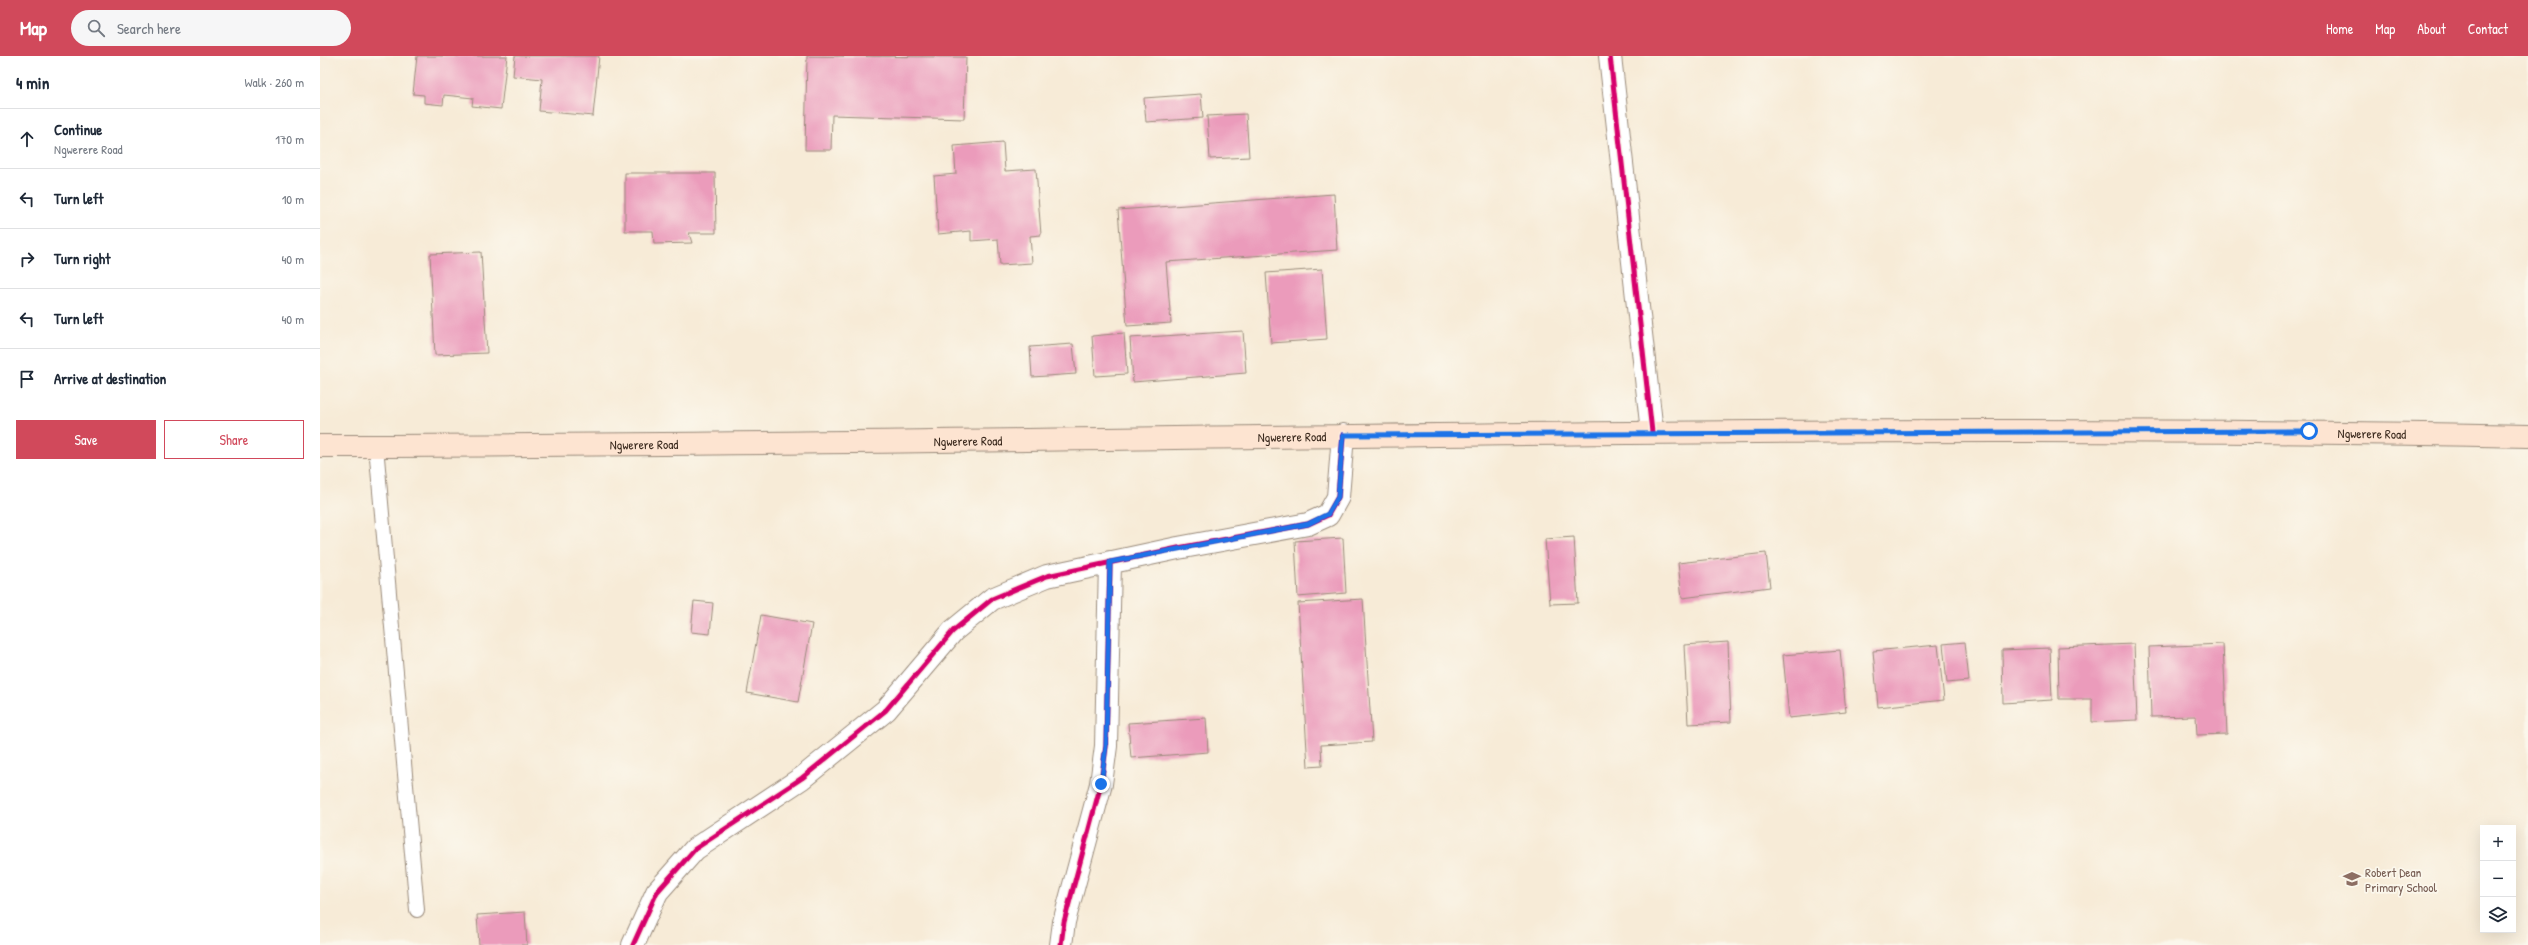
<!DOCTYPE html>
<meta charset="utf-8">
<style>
body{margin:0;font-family:"Patrick Hand",sans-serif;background:#f6f6f7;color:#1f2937}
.controls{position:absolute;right:12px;bottom:12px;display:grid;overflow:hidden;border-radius:0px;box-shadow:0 4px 16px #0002}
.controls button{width:36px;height:36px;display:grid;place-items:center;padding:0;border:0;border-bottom:1px solid #e0e1e3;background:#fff;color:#1f2937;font:20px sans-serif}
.stop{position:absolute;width:12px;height:12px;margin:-9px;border:3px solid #1a73e8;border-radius:50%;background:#fff}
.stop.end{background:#1a73e8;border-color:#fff;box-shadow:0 1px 4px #0008}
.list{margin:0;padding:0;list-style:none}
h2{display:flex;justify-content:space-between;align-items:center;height:52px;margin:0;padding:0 16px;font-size:17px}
h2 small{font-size:13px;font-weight:400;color:#747a83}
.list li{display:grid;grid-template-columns:26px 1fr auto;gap:12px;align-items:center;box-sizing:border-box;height:60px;padding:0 16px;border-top:1px solid #e0e1e3}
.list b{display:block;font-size:15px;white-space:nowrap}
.list p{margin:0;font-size:13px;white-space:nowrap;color:#747a83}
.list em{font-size:13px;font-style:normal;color:#747a83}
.actions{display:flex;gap:8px;padding:12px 16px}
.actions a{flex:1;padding:9px 0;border:1px solid #d1495b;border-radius:0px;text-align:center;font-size:14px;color:#d1495b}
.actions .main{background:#d1495b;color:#fff}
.icon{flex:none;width:22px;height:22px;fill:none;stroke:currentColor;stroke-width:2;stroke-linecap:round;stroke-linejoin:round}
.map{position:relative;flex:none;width:2208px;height:889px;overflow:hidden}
header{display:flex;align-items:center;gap:24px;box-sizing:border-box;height:56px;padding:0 20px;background:#d1495b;color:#fff}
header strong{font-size:19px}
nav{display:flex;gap:22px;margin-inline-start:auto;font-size:14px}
.search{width:280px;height:36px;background:#f6f6f7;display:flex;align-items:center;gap:10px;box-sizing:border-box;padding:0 14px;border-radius:22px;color:#747a83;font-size:15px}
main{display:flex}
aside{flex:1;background:#fff}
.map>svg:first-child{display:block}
</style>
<header>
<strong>Map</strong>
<div class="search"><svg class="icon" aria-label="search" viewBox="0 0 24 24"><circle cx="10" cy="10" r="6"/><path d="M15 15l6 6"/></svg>Search here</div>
<nav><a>Home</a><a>Map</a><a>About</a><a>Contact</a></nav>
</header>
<main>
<aside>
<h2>4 min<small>Walk · 260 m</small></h2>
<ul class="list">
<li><svg class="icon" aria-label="ahead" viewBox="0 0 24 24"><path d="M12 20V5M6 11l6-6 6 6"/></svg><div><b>Continue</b><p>Ngwerere Road</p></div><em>170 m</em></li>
<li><svg class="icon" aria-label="left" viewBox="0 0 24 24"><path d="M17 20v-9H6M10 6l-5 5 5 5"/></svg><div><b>Turn left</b></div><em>10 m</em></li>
<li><svg class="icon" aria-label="right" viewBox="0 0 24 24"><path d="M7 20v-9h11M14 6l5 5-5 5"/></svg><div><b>Turn right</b></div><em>40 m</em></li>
<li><svg class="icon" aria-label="left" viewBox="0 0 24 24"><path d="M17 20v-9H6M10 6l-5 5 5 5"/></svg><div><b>Turn left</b></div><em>40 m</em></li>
<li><svg class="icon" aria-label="arrive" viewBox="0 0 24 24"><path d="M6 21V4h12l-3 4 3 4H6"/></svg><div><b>Arrive at destination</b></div></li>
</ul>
<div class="actions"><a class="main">Save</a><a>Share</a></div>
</aside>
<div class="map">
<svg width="2208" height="889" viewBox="0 0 2208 889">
<rect width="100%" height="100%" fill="#fbf7ec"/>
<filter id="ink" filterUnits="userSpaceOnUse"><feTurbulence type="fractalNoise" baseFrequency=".025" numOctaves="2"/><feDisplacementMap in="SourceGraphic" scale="8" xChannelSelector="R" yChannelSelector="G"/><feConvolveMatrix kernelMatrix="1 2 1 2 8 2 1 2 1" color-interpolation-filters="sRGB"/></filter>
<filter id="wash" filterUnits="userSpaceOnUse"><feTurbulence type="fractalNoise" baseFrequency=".012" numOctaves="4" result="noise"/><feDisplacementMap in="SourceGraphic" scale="16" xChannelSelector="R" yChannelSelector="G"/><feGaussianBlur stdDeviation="0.9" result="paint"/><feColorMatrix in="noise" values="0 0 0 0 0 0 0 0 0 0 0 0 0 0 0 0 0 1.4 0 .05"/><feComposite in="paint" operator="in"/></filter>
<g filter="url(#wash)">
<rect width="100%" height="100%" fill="#f7ebd7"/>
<g id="blocks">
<!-- building -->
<path fill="#eb9bbb" d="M97,0H187L181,53L152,50L153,42L124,39L123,49L104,47V39L93,38Z
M195,0H279L273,60L219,55L222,23L193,20Z
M487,0L646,1L644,63L512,59L511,94H485Z
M881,38L883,62L826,66L824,42Z
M926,58L929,101L890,103L887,60Z
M683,86L685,115L716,113L721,179L710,180L712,207L680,209L678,183L651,185V175L618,178L614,120L636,118L634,90Z
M305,117H395L396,177H369L372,187L334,188L333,175H305Z
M1014,138L1017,194L846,206L851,267L807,270L798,154Z
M161,196L167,297L115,299L110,198Z
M1002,213L1007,283L951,287L946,217Z
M923,275L926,317L813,326L810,282Z
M804,277L807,318L775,320L772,280Z
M753,288L756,318L712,321L710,291Z
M1254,481L1258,547L1230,548L1225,483Z
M1023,482L1026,537L978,541L975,485Z
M1446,497L1450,531L1362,542L1358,507Z
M1043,543L1052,686L1001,689L1002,710L988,711L978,547Z
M374,545L393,547L390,578L371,576Z
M441,559L492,568L478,646L427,637Z
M1408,586L1411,666L1368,668L1364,589Z
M1645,586L1649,625L1627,627L1623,588Z
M1814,588L1817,664L1772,666V643H1739L1738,591Z
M1903,588L1907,678L1877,679L1876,660L1831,661L1829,591Z
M1618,589L1624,644L1558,651L1553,595Z
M1730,592L1732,644L1683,647L1682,594Z
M1520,594L1526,656L1469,662L1463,599Z
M886,662L888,696L811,702L808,667Z
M205,856L207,889H159L157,859Z"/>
</g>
</g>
<g filter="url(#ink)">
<use href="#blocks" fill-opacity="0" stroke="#998a7a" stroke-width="1"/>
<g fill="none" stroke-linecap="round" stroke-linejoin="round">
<!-- service casing -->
<g stroke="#998a7a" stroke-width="16">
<path id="service" d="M56,390L97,854"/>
</g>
<!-- minor casing -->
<g stroke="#998a7a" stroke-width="24">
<path id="minor" d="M1290,0L1332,376
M313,889L337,836L375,793L482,722L566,654L633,575L672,543L727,520L858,492L988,468L1008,459L1018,441L1023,379
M741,889L744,866L781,728L786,690L790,506"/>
</g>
<!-- secondary casing -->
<g stroke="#998a7a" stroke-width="24">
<g id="secondary">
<path id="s1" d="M0,390C736,389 1472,365 2208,380"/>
</g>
</g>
<!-- service -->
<use href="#service" stroke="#fff" stroke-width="14"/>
<!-- minor -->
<use href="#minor" stroke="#fff" stroke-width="22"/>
<!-- secondary -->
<use href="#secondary" stroke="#fde4d1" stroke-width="22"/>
<!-- cycleway casing -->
<g stroke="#fbf7ec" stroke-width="8">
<path id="cycleway" d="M1290,0L1332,376
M313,889L337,836L375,793L482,722L566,654L633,575L672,543L727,520L858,492L988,468L1008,459L1018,441L1023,379
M741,889L744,866L781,728L786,690L790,506"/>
</g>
<!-- cycleway -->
<use href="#cycleway" stroke="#d6006c" stroke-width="5"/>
</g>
</g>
<g fill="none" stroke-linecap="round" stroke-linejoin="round" filter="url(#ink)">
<!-- route -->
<path stroke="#1a73e8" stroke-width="5" d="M781,728L786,690L790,506L988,468L1008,458L1018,441L1023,379L1989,375"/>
</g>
<!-- icons -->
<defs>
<g id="school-bare" transform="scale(1.38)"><path d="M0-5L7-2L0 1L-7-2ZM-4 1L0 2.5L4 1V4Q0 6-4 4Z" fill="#8d6e63" stroke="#fbf7ec" stroke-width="2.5" paint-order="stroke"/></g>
</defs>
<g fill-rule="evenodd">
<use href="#school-bare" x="2032" y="823"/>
</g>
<g text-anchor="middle" stroke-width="3.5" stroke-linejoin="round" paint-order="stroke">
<!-- street labels -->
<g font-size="13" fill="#3b2a1e" stroke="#fbf7ec">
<text dy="5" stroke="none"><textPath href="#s1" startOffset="2052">Ngwerere Road</textPath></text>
<text dy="5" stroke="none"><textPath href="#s1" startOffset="972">Ngwerere Road</textPath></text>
<text dy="5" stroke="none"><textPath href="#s1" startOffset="648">Ngwerere Road</textPath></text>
<text dy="5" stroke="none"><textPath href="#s1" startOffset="324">Ngwerere Road</textPath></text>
</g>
<!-- education labels -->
<g font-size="13" fill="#785e54" stroke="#fbf7ec" text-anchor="start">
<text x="2045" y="821">Robert Dean<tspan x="2045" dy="15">Primary School</tspan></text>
</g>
</g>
</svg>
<div class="controls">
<button>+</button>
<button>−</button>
<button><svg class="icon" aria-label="layers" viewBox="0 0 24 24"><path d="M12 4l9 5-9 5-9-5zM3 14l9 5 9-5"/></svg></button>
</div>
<div class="stop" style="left:1989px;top:375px"></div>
<div class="stop end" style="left:781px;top:728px"></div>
</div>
</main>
